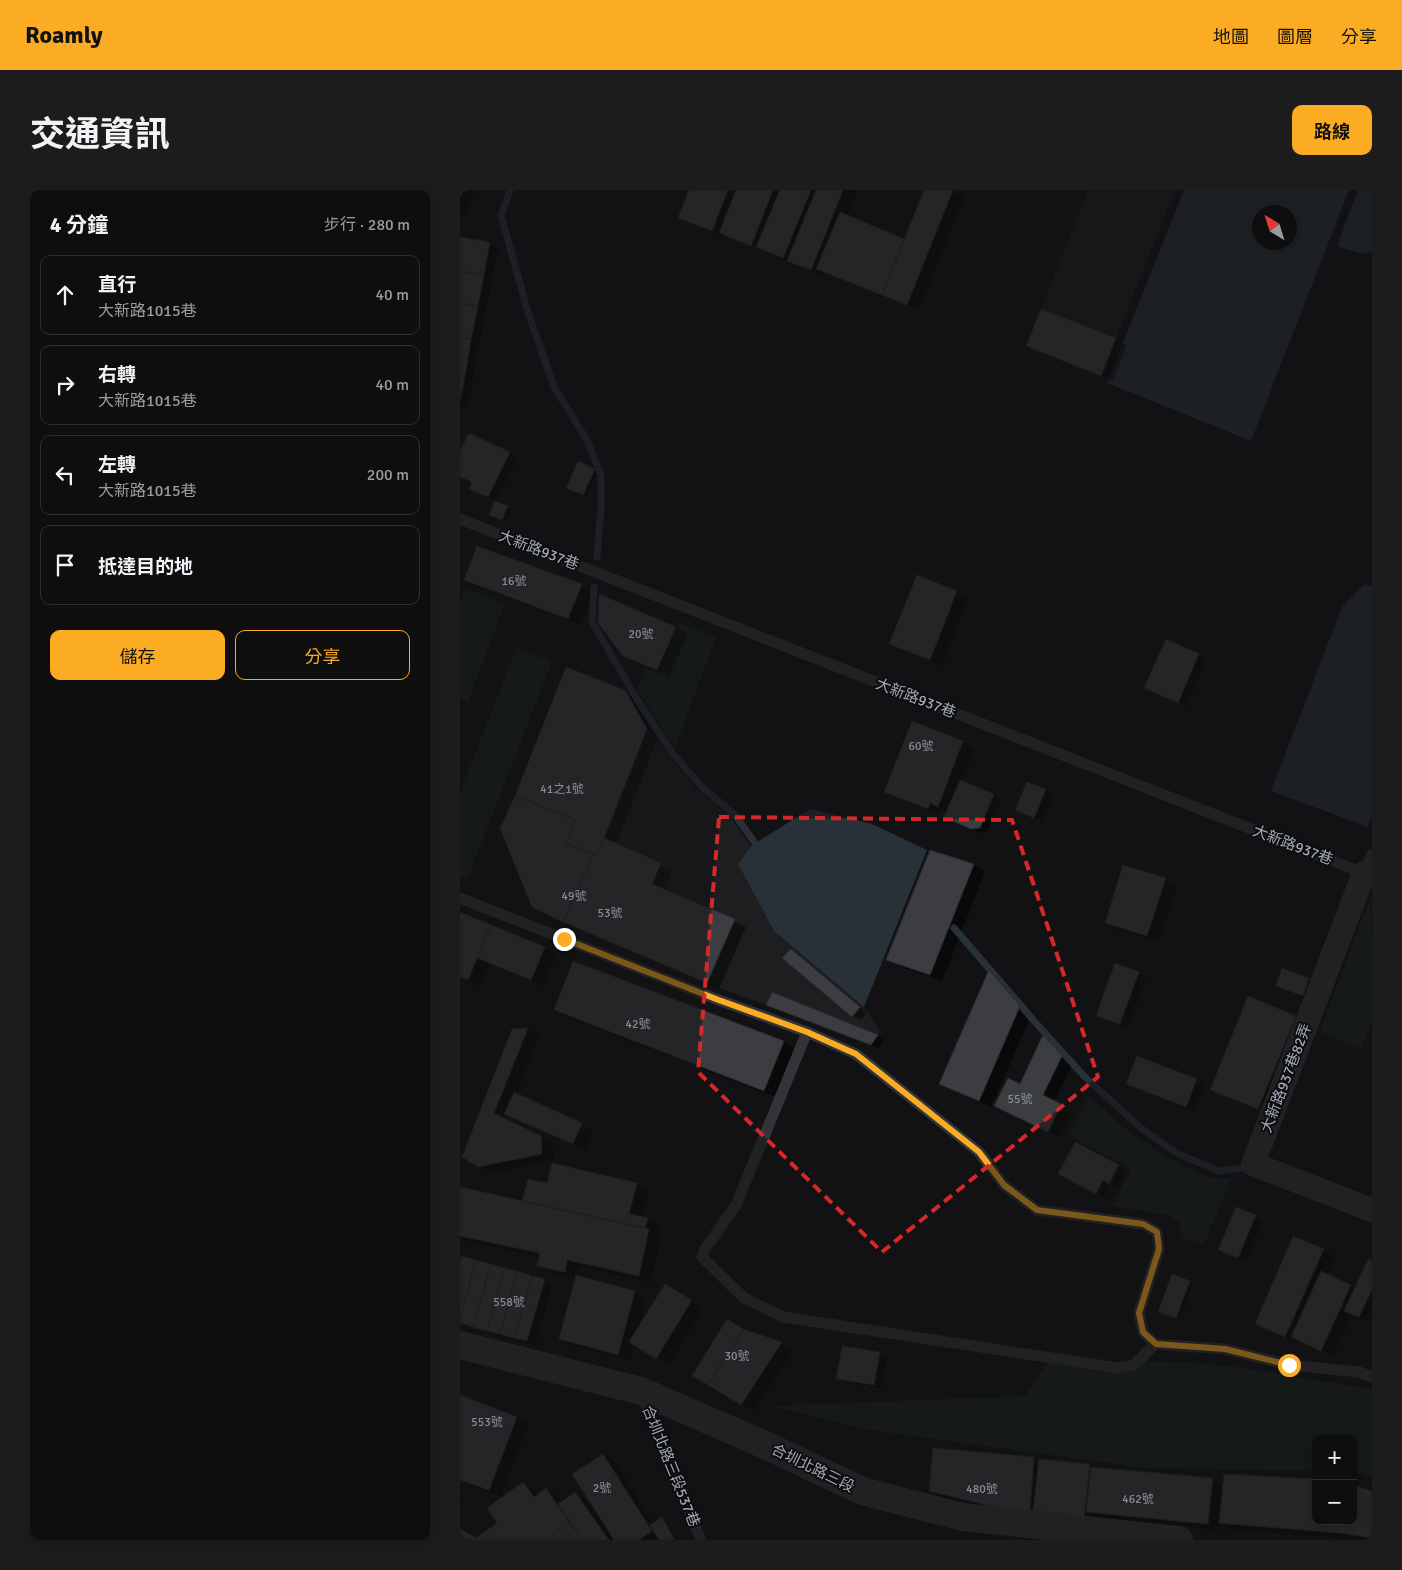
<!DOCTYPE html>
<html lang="zh-TW">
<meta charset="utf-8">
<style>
body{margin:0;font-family:Signika,"Noto Sans TC",sans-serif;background:#1c1c1d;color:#f1f3f6}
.controls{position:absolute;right:15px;bottom:15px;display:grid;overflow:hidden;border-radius:10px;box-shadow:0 2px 8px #0003}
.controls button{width:45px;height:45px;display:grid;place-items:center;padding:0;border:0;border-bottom:1px solid #2e2e2f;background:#0e0e0f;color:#f1f3f6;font:25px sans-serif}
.compass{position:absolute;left:792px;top:15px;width:45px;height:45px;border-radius:50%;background:#0e0e0f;box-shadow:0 2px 8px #0003;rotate:322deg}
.stop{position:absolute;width:15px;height:15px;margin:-11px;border:4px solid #fcac22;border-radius:50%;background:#fff}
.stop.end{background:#fcac22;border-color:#fff;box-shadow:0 1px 5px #0008}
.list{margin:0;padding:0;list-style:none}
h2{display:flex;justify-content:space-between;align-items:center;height:65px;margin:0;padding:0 20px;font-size:21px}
h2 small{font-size:16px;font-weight:400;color:#9b9c9e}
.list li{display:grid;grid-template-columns:32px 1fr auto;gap:15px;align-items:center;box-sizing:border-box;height:80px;margin:0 10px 10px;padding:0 10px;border:1px solid #2e2e2f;border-radius:10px}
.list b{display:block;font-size:19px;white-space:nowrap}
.list p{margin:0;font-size:16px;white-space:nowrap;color:#9b9c9e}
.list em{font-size:16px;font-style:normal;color:#9b9c9e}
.actions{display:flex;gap:10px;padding:15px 20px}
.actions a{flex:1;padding:11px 0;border:1px solid #fcac22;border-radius:10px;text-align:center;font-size:18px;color:#fcac22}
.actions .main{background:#fcac22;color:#111}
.icon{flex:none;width:28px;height:28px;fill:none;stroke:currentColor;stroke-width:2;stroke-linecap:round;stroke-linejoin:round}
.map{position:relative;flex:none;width:912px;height:1350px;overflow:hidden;border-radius:10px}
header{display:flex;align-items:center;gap:30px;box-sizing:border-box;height:70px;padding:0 25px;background:#fcac22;color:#111}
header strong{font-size:24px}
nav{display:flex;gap:28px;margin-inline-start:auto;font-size:18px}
.intro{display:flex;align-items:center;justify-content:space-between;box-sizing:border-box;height:120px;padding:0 30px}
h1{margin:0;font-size:35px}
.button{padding:12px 22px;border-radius:10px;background:#fcac22;color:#111;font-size:18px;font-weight:700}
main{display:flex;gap:30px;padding:0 30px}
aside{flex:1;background:#0e0e0f;border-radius:10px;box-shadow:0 2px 8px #0003}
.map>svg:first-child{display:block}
</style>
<header>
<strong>Roamly</strong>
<nav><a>地圖</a><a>圖層</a><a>分享</a></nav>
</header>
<div class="intro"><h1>交通資訊</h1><a class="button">路線</a></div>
<main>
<aside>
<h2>4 分鐘<small>步行 · 280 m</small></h2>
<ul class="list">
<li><svg class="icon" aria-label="ahead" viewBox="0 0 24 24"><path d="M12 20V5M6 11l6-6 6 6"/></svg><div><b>直行</b><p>大新路1015巷</p></div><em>40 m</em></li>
<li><svg class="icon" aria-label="right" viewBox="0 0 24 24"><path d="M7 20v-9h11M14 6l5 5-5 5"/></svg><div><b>右轉</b><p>大新路1015巷</p></div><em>40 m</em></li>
<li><svg class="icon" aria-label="left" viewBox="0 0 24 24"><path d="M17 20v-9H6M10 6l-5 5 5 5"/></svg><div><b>左轉</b><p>大新路1015巷</p></div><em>200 m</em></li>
<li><svg class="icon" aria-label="arrive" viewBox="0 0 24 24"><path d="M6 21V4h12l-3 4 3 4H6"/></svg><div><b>抵達目的地</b></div></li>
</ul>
<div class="actions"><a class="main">儲存</a><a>分享</a></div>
</aside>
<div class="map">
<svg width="912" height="1350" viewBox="0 0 912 1350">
<rect width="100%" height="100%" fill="#121214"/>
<!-- built -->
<path fill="#1e1e21" d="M628,0H715L656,148L581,119Z
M187,539L234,597L271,628L291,656L278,674L314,741L404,817L420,841L411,855L247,793L275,729L192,694L201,673L144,648Z"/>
<!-- green -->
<path fill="#1a221b" d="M5,398L45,414L8,512L0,509V410Z
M219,433L256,447L215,558L177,498L186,479L199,483Z
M57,457L92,472L7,690L0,687V602Z
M911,704L912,832L901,859L860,842Z
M629,906L669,942L714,971L748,987L771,989L744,1055L721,1048L720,1034L711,1026L652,1016L671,979L609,946Z
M589,1171L724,1172L770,1176L912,1199V1287L893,1282V1249H856V1281L685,1278L410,1240L310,1216L565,1206Z"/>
<!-- water -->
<path fill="#283138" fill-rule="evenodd" d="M724,0H889L791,251L647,193ZM829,22V52H799V22Z
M898,0H912V62L902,64L877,56Z
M904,395H912V626L908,637L811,601L882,417Z
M350,619L412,634L467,660L404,817L314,741L278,674L291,656Z"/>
<!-- shadow -->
<path fill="#0007" fill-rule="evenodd" d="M0,0H15L4,26L0,25Z
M231,0H398L387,26L445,50L465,0H490L504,8L459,120L364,82L363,85L265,45L264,47L232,34L220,27Z
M0,48L30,54L38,58L7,217L0,216Z
M655,149L667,156L653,191L579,162L567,155Z
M49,263L57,268L36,311L18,302L13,293L0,287V264Z
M134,280L137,282L127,306L111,299Z
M47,317L51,319L46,331L34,326Z
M6,390L121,395L133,402L120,435L17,396Z
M497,402L508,408L482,476L442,460L430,453Z
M140,406L216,438L227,445L209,486L176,473L164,466Z
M706,451L746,469L726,516L686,498Z
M164,502L177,509L198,547L156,655L213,681L204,701L274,731L286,737L259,799L117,738L85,723Z
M453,533L503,552L515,559L502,592L541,609L527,642L520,643L494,631L486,627L488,622L482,619L480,625L437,608L426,601Z
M585,600L593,605L582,631L557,620Z
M471,661L514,675L525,682L482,791L439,776L428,769Z
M705,689L717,696L699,752L658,739L647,732Z
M0,723L84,758L96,765L83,796L30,774L20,796L0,788Z
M331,760L339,765L407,823L401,830L393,826L324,768Z
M823,780L849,789L860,796L855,811L829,802L817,795Z
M530,782L541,788L572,824L531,917L481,894Z
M678,783L686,787L668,838L637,825Z
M308,815L417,846L424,850L419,858L315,819Z
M95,820L323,852L335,859L316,907L107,827Z
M835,827L847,834L810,925L764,906L752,899Z
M67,839L79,846L56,905L133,941L125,960L48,924L46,930L92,954L94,970L31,983L3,966Z
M583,847L595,853L613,873L594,912L612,922L600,947L536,916L560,895Z
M736,891L744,895L734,921L667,894Z
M616,953L666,980L657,997L651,994L644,1007L608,988Z
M176,994L188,1001L182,1028L199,1036L197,1045L201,1047L191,1092L119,1076L117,1087L174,1102L186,1109L178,1139L206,1095L243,1118L209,1174L174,1154L170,1170L112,1155L100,1148L116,1088L90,1082L78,1075L80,1067L0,1049V998L63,1012L88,995ZM89,1077L111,1082V1084L89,1080Z
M795,1026L803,1031L786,1072L760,1060Z
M863,1060L875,1067L867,1085L895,1099L912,1073V1119L907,1131L892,1124L873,1166L839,1150L837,1153L797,1134Z
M0,1067L84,1090L92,1095L75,1155L0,1134Z
M730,1092L733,1094L720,1129L703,1123Z
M284,1141L322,1154L333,1160L294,1221L251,1196Z
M419,1163L427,1167L422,1198L385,1193L378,1188Z
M0,1206L57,1228L68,1235L41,1306L0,1291Z
M143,1265L155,1272L194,1334L202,1329L205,1331L217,1350H0V1341L16,1350L39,1333L63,1294L75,1301L78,1305L86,1300L98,1307L103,1313L115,1303L127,1310L133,1318L135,1317Z
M574,1268L580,1272L629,1275L635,1278L752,1290L764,1296L856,1331H893L912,1302V1350L772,1340L760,1333V1340L640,1328L636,1326L635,1332L542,1322L482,1308L470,1301Z
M0,1305L5,1309L0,1314Z"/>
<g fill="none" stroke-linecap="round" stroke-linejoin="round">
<!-- stream -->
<path stroke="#283138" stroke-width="7" d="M50,0L41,25L67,119L94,197L127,250L141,285V318L137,367
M134,397L132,432L180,514L213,564L243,598L275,625L295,653
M494,738L576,833L624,886L681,938L718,964L760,981L784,978"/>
</g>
<!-- building -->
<path fill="#3c3d41" stroke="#2c2c30" d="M229,0H268L252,41L218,28Z
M276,0H313L291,56L259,43Z
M320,0H351L323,68L296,57Z
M356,0H383L351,80L327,71Z
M464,0H493L447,115L422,105Z
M380,22L444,49L422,105L356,79Z
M0,47L30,52L24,85L0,81Z
M0,81L24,85L18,116L0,113Z
M0,113L18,116L11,149L0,147Z
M581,119L656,148L641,186L566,156Z
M0,147L11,149L6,181L0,180Z
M0,180L6,181L0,211Z
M9,243L50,262L28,307L9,299L12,292L0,287V261Z
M118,271L135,279L123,305L106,298Z
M35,311L48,316L42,330L29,325Z
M17,356L122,394L108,429L4,390Z
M457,385L497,401L470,470L429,454Z
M139,404L216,437L197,480L163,466L138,433Z
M706,449L739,464L718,513L684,498Z
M106,477L165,500L187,539L137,666L106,653L116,630L55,606Z
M452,531L503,551L478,617L470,613L468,619L424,602Z
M500,590L534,604L520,638L511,639L484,627Z
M567,592L586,599L574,628L555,620Z
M55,606L116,630L106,653L133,664L103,732L72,717L40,638Z
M144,648L201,673L192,694L275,729L247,793L103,732L133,664L137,666Z
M470,660L514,674L470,785L426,770Z
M663,675L706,688L687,746L645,733Z
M0,722L31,735L8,790L0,787Z
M31,735L85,757L71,790L17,768Z
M331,759L400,817L392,827L322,768Z
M113,771L324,851L304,901L94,820Z
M655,773L679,782L660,834L636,826Z
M822,778L849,788L843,806L816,796Z
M529,780L560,816L519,911L479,894Z
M312,802L418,845L411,855L306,815Z
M788,806L836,826L798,919L750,900Z
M68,838L34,923L81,946L82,964L18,977L2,967L52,839Z
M583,845L602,866L583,905L601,914L588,942L534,916L548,888L560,894Z
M677,866L737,889L726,917L666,894Z
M54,902L122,933L113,954L44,924Z
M615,952L659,975L649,994L643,990L636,1004L598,984Z
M92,973L177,993L169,1024L188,1028L185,1038L62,1011L68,989L87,993Z
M0,997L189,1039L179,1086L107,1070L105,1082L77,1076L80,1063L0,1046Z
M776,1017L796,1025L778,1068L758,1060Z
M833,1046L864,1059L825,1147L795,1134Z
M2,1066L16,1070L0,1130V1072Z
M908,1069L912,1071V1100L899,1127L884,1121Z
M16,1070L31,1074L13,1137L0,1133V1130Z
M31,1074L44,1078L27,1141L13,1137Z
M44,1078L57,1081L40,1144L27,1141Z
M57,1081L72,1086L54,1148L40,1144Z
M861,1081L891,1095L861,1161L831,1147Z
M712,1084L730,1091L716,1128L698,1122Z
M116,1085L175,1101L158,1165L99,1149Z
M72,1086L85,1089L67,1151L54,1148Z
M205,1094L232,1110L196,1169L169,1152Z
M267,1129L283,1139L248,1195L232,1186Z
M283,1139L322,1152L281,1215L248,1195Z
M382,1156L420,1162L414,1195L376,1189Z
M0,1205L57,1227L29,1300L0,1290Z
M473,1258L574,1267L570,1321L530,1316L469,1301Z
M143,1264L192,1341L178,1350H154L112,1284Z
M579,1269L630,1274L624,1327L573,1321Z
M631,1277L753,1288L748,1334L626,1322Z
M764,1284L856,1289V1331H893V1295L912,1301V1348L880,1343L759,1333Z
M63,1292L74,1307L86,1298L110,1333L86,1350H18L16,1348L37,1333L27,1318Z
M115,1302L149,1350H123L98,1314Z
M202,1327L215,1350H199L190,1335Z
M110,1333L123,1350H86Z
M0,1339L16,1348L18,1350H0Z"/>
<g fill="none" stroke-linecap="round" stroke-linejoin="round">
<!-- service -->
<path stroke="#333439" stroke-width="11" d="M0,329L906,684
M904,683L912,664
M0,708L256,809L347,842L396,864L519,962L544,995L577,1020L683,1034L697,1042L699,1059L679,1123L683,1142L695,1154L765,1159L829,1175L899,1182L912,1187
M347,842L276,1015L245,1059L242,1067L284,1108L323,1127L658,1178L674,1175L695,1154
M182,1205L241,1350"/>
<!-- minor -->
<path stroke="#333439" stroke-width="24" d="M904,683L793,974L912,1020"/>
<!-- tertiary -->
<path stroke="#333439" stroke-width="28" d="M0,1155L181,1201L305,1255L402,1301L503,1327L719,1350"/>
</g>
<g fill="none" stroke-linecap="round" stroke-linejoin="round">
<!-- route -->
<path stroke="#fcac22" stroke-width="6" d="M104,749L256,809L347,842L396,864L519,962L544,995L577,1020L683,1034L697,1042L699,1059L679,1123L683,1142L696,1154L765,1159L829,1175"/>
</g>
<!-- marked area -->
<path d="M0 0H912V1350H0ZM259,627L552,630L638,887L422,1062L238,882Z" fill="#121214" fill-opacity=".55" fill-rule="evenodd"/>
<path fill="none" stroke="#d62828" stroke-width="4" stroke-dasharray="10 6" stroke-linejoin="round" d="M259,627L552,630L638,887L422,1062L238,882Z"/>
<g text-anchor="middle" stroke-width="4" stroke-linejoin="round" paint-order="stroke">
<!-- number labels -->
<g font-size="12" fill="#888e98">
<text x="54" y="395">16號</text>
<text x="181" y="448">20號</text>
<text x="461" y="560">60號</text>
<text x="102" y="603">41之1號</text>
<text x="114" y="710">49號</text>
<text x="150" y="727">53號</text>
<text x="178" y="838">42號</text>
<text x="560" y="913">55號</text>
<text x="49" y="1116">558號</text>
<text x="277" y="1170">30號</text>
<text x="27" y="1236">553號</text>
<text x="142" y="1302">2號</text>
<text x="522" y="1303">480號</text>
<text x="678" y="1313">462號</text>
</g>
<!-- street labels -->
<g font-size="15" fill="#a2a9b5" stroke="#0d0d0f">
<text transform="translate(79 360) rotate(21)" y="5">大新路937巷</text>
<text transform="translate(456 508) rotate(21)" y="5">大新路937巷</text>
<text transform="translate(833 655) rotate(21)" y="5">大新路937巷</text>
<text transform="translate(826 888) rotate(-69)" y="5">大新路937巷82弄</text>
<text transform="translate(211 1276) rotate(68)" y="5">合圳北路三段537巷</text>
<text transform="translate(353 1278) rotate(26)" y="5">合圳北路三段</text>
</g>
</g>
</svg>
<div class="controls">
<button>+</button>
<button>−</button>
</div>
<svg class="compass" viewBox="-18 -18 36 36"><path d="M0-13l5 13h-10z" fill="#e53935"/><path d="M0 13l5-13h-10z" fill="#9b9c9e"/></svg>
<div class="stop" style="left:829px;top:1175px"></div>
<div class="stop end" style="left:104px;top:749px"></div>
</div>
</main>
